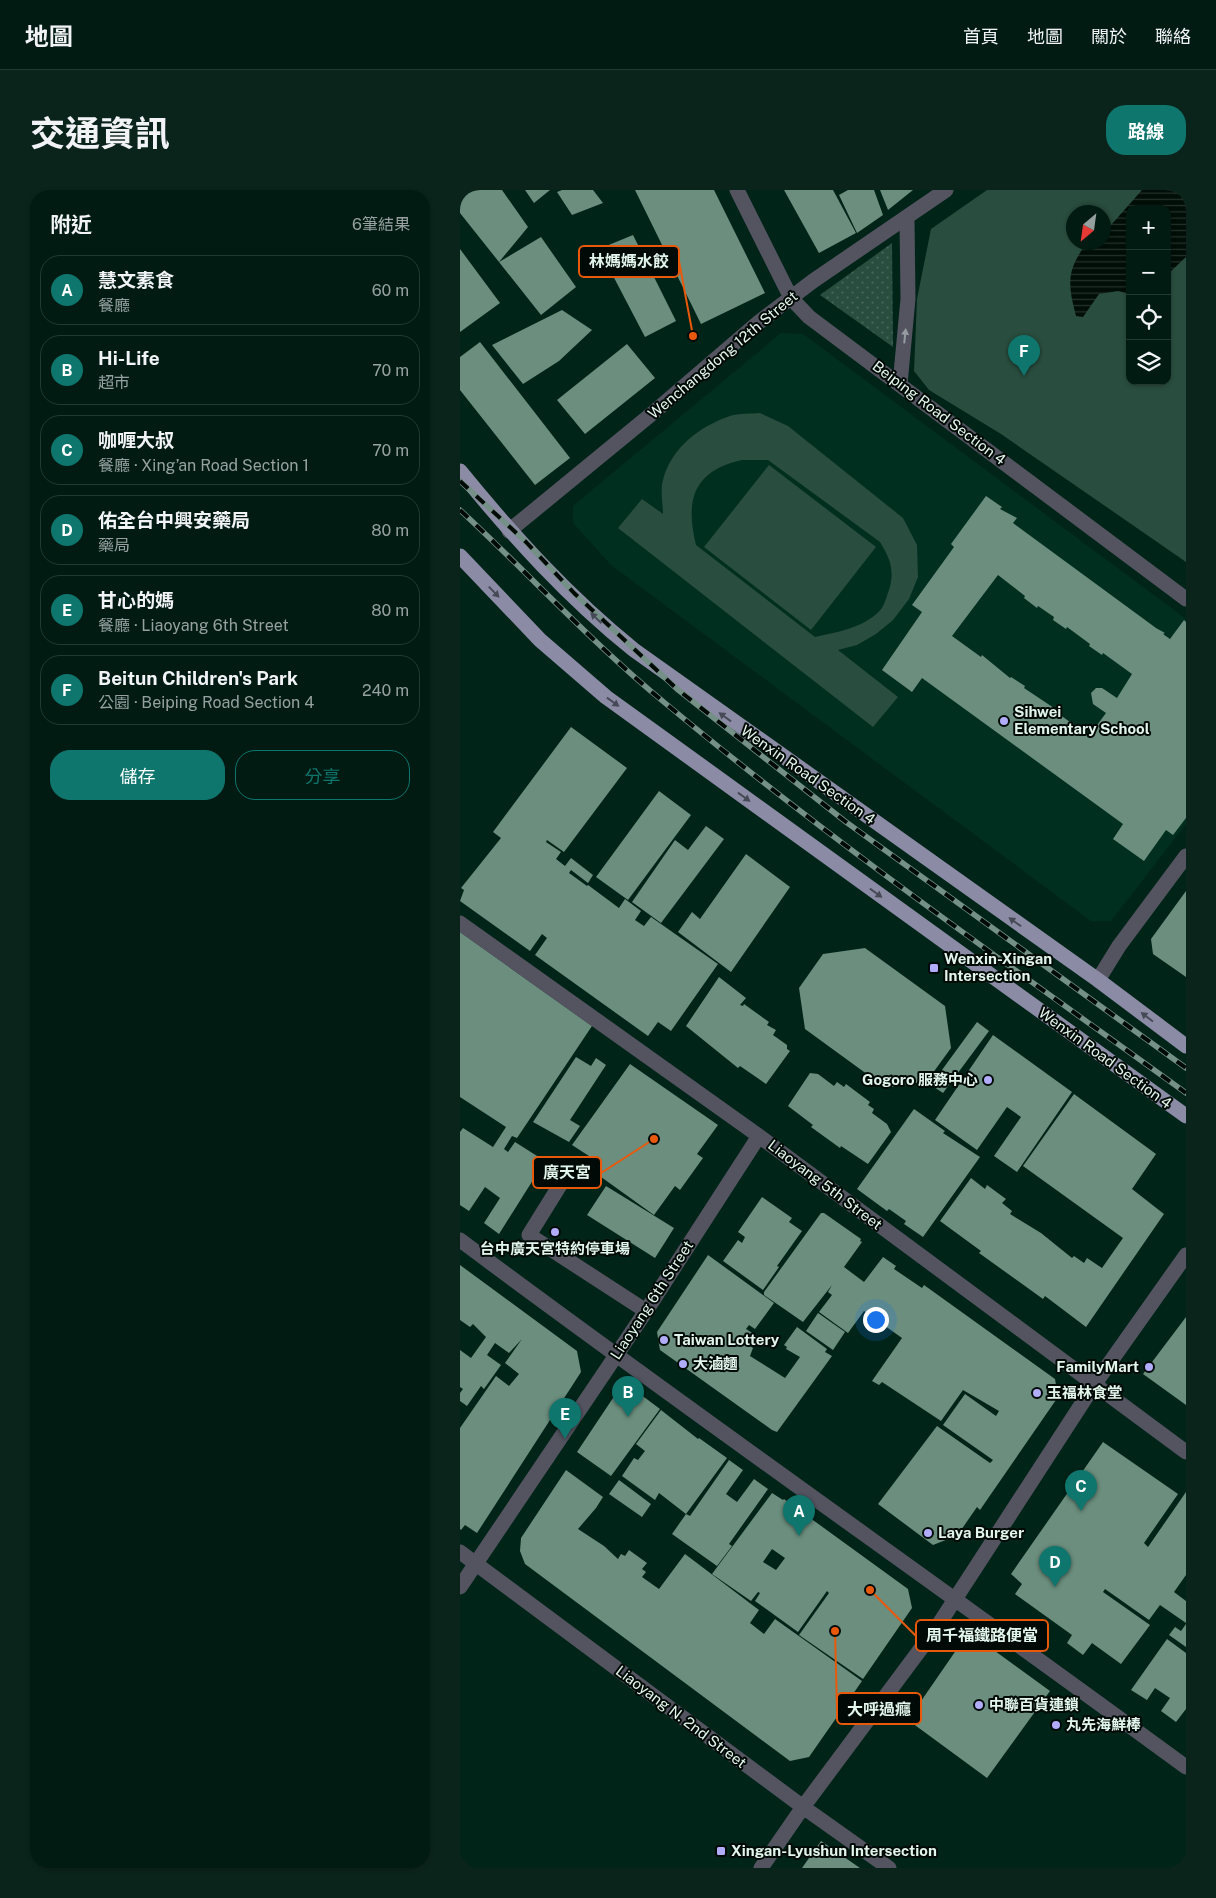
<!DOCTYPE html>
<html lang="zh-TW">
<meta charset="utf-8">
<style>
body{margin:0;font-family:"Public Sans","Noto Sans TC",sans-serif;background:#0b241b;color:#f1f3f6}
.controls{position:absolute;right:15px;top:15px;display:grid;overflow:hidden;border-radius:10px;box-shadow:0 1px 4px #0004}
.controls button{width:45px;height:45px;display:grid;place-items:center;padding:0;border:0;border-bottom:1px solid #233932;background:#011b12;color:#f1f3f6;font:25px sans-serif}
.compass{position:absolute;left:606px;top:15px;width:45px;height:45px;border-radius:50%;background:#011b12;box-shadow:0 1px 4px #0004;rotate:209deg}
.you{position:absolute;left:415px;top:1129px;width:18px;height:18px;margin:-12px;border:4px solid #fff;border-radius:50%;background:#1a73e8;box-shadow:0 0 0 8px #1a73e833}
.badge{display:grid;place-items:center;width:32px;height:32px;border-radius:50%;background:#0f766e;color:#fff;font-size:16px;font-weight:700}
.pin{position:absolute;translate:-50% -41px;filter:drop-shadow(0 1px 2px #0008)}
.pin::after{content:'';position:absolute;top:26px;width:18px;height:15px;background:inherit;clip-path:polygon(0 0,100% 0,50% 100%)}
.list{margin:0;padding:0;list-style:none}
h2{display:flex;justify-content:space-between;align-items:center;height:65px;margin:0;padding:0 20px;font-size:21px}
h2 small{font-size:16px;font-weight:400;color:#96a19f}
.list li{display:grid;grid-template-columns:32px 1fr auto;gap:15px;align-items:center;box-sizing:border-box;height:70px;margin:0 10px 10px;padding:0 10px;border:1px solid #233932;border-radius:20px}
.list b{display:block;font-size:19px;white-space:nowrap}
.list p{margin:0;font-size:16px;white-space:nowrap;color:#96a19f}
.list em{font-size:16px;font-style:normal;color:#96a19f}
.actions{display:flex;gap:10px;padding:15px 20px}
.actions a{flex:1;padding:11px 0;border:1px solid #0f766e;border-radius:20px;text-align:center;font-size:18px;color:#0f766e}
.actions .main{background:#0f766e;color:#fff}
.icon{flex:none;width:28px;height:28px;fill:none;stroke:currentColor;stroke-width:2;stroke-linecap:round;stroke-linejoin:round}
.map{position:relative;flex:none;width:726px;height:1678px;overflow:hidden;border-radius:20px}
header{display:flex;align-items:center;gap:30px;box-sizing:border-box;height:70px;padding:0 25px;background:#011b12;border-bottom:1px solid #233932}
header strong{font-size:24px}
nav{display:flex;gap:28px;margin-inline-start:auto;font-size:18px}
.intro{display:flex;align-items:center;justify-content:space-between;box-sizing:border-box;height:120px;padding:0 30px}
h1{margin:0;font-size:35px}
.button{padding:12px 22px;border-radius:20px;background:#0f766e;color:#fff;font-size:18px;font-weight:700}
main{display:flex;gap:30px;padding:0 30px}
aside{flex:1;background:#011b12;border-radius:20px;box-shadow:0 1px 4px #0004}
.map>svg:first-child{display:block}
</style>
<header>
<strong>地圖</strong>
<nav><a>首頁</a><a>地圖</a><a>關於</a><a>聯絡</a></nav>
</header>
<div class="intro"><h1>交通資訊</h1><a class="button">路線</a></div>
<main>
<aside>
<h2>附近<small>6筆結果</small></h2>
<ul class="list">
<li><span class="badge">A</span><div><b>慧文素食</b><p>餐廳</p></div><em>60 m</em></li>
<li><span class="badge">B</span><div><b>Hi-Life</b><p>超市</p></div><em>70 m</em></li>
<li><span class="badge">C</span><div><b>咖喱大叔</b><p>餐廳 · Xing’an Road Section 1</p></div><em>70 m</em></li>
<li><span class="badge">D</span><div><b>佑全台中興安藥局</b><p>藥局</p></div><em>80 m</em></li>
<li><span class="badge">E</span><div><b>甘心的媽</b><p>餐廳 · Liaoyang 6th Street</p></div><em>80 m</em></li>
<li><span class="badge">F</span><div><b>Beitun Children's Park</b><p>公園 · Beiping Road Section 4</p></div><em>240 m</em></li>
</ul>
<div class="actions"><a class="main">儲存</a><a>分享</a></div>
</aside>
<div class="map">
<svg width="726" height="1678" viewBox="0 0 726 1678">
<defs>
<pattern id="grass-dots" width="8" height="8" patternUnits="userSpaceOnUse" patternTransform="scale(1.25)"><rect width="8" height="8" fill="#294d3e"/><path d="M2 2h.1M6 6h.1" fill="none" stroke="#48675a" stroke-width="1.8" stroke-linecap="round"/></pattern>
<pattern id="water-rules" width="6" height="5" patternUnits="userSpaceOnUse" patternTransform="scale(1.25)"><rect width="6" height="5" fill="#000e07"/><path d="M0 2.5h6" fill="none" stroke="#25322b"/></pattern>
</defs>
<rect width="100%" height="100%" fill="#012418"/>
<!-- built -->
<path fill="#002f20" d="M321,143L343,144L726,429V634L651,731H631L151,375L113,333V316Z"/>
<!-- grass -->
<path fill="url(#grass-dots)" d="M432,53L433,157L360,105Z"/>
<!-- green -->
<path fill="#294d3e" fill-rule="evenodd" d="M527,0H726V372L541,244L469,200L454,181L457,109L471,39ZM670,19H707V191H670ZM614,22H644V52H614Z
M300,223L328,236L443,328L457,355L458,387L449,409L433,430L416,444L397,455L378,460L438,507L413,537L158,338L182,309L203,324C203,314 200,300 203,290C211,258 240,236 270,226C279,223 291,224 300,223ZM282,270H308L420,352C430,368 435,381 429,400C427,405 425,413 422,418C407,437 378,442 355,447L236,355C225,310 233,281 282,270Z
M309,275L416,357L351,440L244,357Z"/>
<!-- water -->
<path fill="url(#water-rules)" d="M682,0H726V67L707,85V19H670V104L658,101L639,104L623,127L616,126C608,95 606,81 626,54L644,52V43Z"/>
<!-- building -->
<path fill="#6b8e7e" fill-rule="evenodd" d="M0,0H42L68,37L39,72L0,23Z
M65,0H90L74,13Z
M102,0H133L143,13L112,25L97,2Z
M175,0H254L305,103L241,134Z
M324,0H373L396,43L359,63Z
M388,0H414L423,25L397,43L379,5Z
M420,0H453L428,20Z
M173,45L216,131L185,147L139,59Z
M81,47L116,97L81,125L39,72Z
M0,59L40,113L0,142Z
M102,120L132,140L99,171L63,194L32,155Z
M20,152L110,268L75,295L0,200V167Z
M167,154L195,188L125,244L97,210Z
M526,306L542,317L540,319L557,328L553,333L696,438L705,443L703,444L710,449L724,430L726,432V628L713,645L706,640L684,671L653,649L663,634L462,488L452,502L422,480L462,422L452,415L494,357L491,354ZM538,385L565,406L564,408L577,418L578,416L594,427L593,430L606,439L607,437L630,454L629,456L642,465L643,463L672,484L657,508L642,498H636L631,503L633,514L646,523L629,546L599,524L600,522L564,498L565,496L551,487L550,488L522,465L521,467L492,446Z
M111,537L167,578L104,662L87,650L86,652L101,662L96,669L105,676L111,668L133,685L128,693L111,680L109,683L127,696L128,695L159,718L165,709L181,721L175,730L184,736L191,727L258,774L211,841L198,832L188,846L75,765L87,748L82,744L70,761L0,711L4,700L1,698L41,648L33,642Z
M199,601L231,625L168,710L136,687Z
M246,636L264,649L201,733L172,712L215,650L228,660Z
M286,664L330,697L271,782L218,742L232,722L240,729Z
M726,701V787L693,764L691,749Z
M0,742L132,836L57,948L52,946L44,959L48,962L55,952L85,971L39,1044L24,1033L40,1008L25,997L9,1021L0,1015V942L3,938L33,957L46,937L0,907Z
M405,758L485,816L491,858L467,891L426,898L345,839L339,798L363,764Z
M259,787L286,808L280,815L283,816L284,814L309,832L307,835L316,840L313,845L327,855V859L330,861L306,894L280,876L278,878L226,836Z
M517,832L529,841L483,903L471,895Z
M533,845L612,902L557,982L534,966L561,927L547,917L517,960L475,930Z
M116,867L131,876L136,868L146,875L110,930L120,936L109,952L73,932Z
M170,874L258,935L237,964L243,968L220,1000L215,996L194,1025L123,974L129,966L112,955Z
M350,883L358,884L374,896L377,892L384,897L386,894L410,912L408,915L414,919L412,923L427,934L431,942L408,974L381,956L380,958L351,937L353,935L328,916Z
M614,904L696,964L672,999L704,1024L626,1137L585,1106L583,1109L519,1063L521,1061L480,1031L511,988L525,999L527,995L546,1009L542,1013L552,1021L550,1024L581,1043L612,1068L614,1066L624,1073L627,1068L642,1078L663,1048L563,976Z
M454,919L485,941L483,943L520,967L463,1047L444,1034L446,1031L429,1019L427,1021L397,999Z
M146,996L214,1038L195,1068L127,1025Z
M302,1007L332,1028L329,1032L342,1041L317,1076L319,1077L303,1100L263,1071L278,1050L282,1053L285,1047L278,1042Z
M361,1023H364L401,1049L400,1051L402,1052L384,1077L404,1092L423,1067L436,1076L434,1079L462,1098L464,1095L595,1189L598,1207L520,1320L517,1317L499,1343L501,1344L473,1355L418,1314L477,1236L530,1273L533,1270L483,1235L505,1204L536,1226L539,1221L503,1200L481,1231L422,1192L419,1195L412,1191L442,1148L404,1121L388,1143L359,1122L372,1105L368,1102L372,1095L343,1132L304,1105V1102Z
M248,1065L314,1113L295,1139L289,1135L286,1139L297,1146L290,1156L293,1158L290,1166L325,1188L340,1167L326,1159L327,1157L324,1155L337,1137L367,1159L365,1162L372,1166L317,1242L312,1240L200,1160L197,1142Z
M0,1075L117,1161L121,1182L17,1343L5,1335L1,1340L0,1339V1238L36,1186L49,1196L59,1184L45,1173L62,1149L49,1163L35,1153L27,1165L41,1175L24,1199L21,1196L7,1216L0,1211V1203L3,1199L0,1197V1160L11,1168L26,1147L13,1134L10,1137L0,1130Z
M358,1123L385,1142L373,1160L346,1141Z
M726,1127V1215L683,1184Z
M176,1201L200,1219L151,1286L117,1262L155,1205Z
M201,1220L238,1249L239,1248L267,1268L226,1324L199,1303L195,1310L162,1286L174,1268L178,1270L185,1261L176,1254Z
M643,1252L718,1304L684,1353L688,1357L726,1302V1385L714,1402L726,1411V1433L700,1415L689,1430L645,1399L643,1402L690,1435L661,1474L632,1453L623,1465L607,1453L612,1445L555,1404L562,1394L551,1384Z
M269,1270L283,1280L266,1304L277,1312L294,1289L308,1299L269,1354L272,1356L257,1376L212,1344L226,1324L230,1326Z
M106,1280L143,1307L136,1318L118,1339L144,1356L158,1369L161,1364L165,1366L169,1360L187,1373L182,1379L186,1382L182,1387L199,1399L225,1364L299,1420L290,1433L304,1444L315,1429L402,1491L349,1567L330,1571L65,1374L60,1361L61,1348Z
M159,1290L191,1314L182,1327L149,1304Z
M312,1303L323,1310L324,1309L448,1399L452,1418L403,1489L339,1445L369,1403L367,1401L338,1442L295,1411L300,1403L298,1402L291,1411L252,1384ZM312,1359L325,1368L316,1380L303,1372Z
M726,1434V1457L709,1445L715,1437L721,1441Z
M707,1449L726,1463V1519L716,1532L701,1521L710,1508L695,1498L687,1510L671,1500Z
M524,1453L590,1501L527,1588L448,1530L499,1456Z
M361,1651L400,1678H342Z"/>
<g fill="none" stroke-linecap="round" stroke-linejoin="round">
<!-- minor -->
<path stroke="#545461" stroke-width="15" d="M277,0L331,108L349,127L726,409
M440,194L448,109L447,28
M49,341L194,222L299,132L353,91L486,0
M0,733L299,946L726,1262
M638,790L659,756L726,666
M105,987L69,1045L186,1121
M0,1050C240,1229 485,1400 726,1577
M0,1362L343,1617L429,1678
M0,1397L186,1121L299,946
M301,1678L343,1617L477,1437L634,1195L726,1065"/>
<!-- major -->
<path stroke="#8b8ba5" stroke-width="15" d="M0,281C53,346 108,407 174,460L638,790L726,856
M0,366L80,450L146,507L726,926"/>
<!-- rail casing -->
<g stroke="#759086" stroke-width="5.5">
<path id="rail" d="M0,291L66,352L114,403L217,499L386,632L726,878
M0,320C69,384 132,453 205,513C372,652 550,776 726,903"/>
</g>
<!-- rail -->
<use href="#rail" stroke="#010a06" stroke-width="4" stroke-dasharray="11" stroke-linecap="butt"/>
</g>
<!-- one-way arrows -->
<defs><path id="oneway-solid" d="M-6-.8H1V-3.2L6.5 0L1 3.2V.8H-6Z" transform="scale(1.25)"/></defs>
<use fill="#949ca0" href="#oneway-solid" transform="translate(445 146) rotate(-84)"/>
<g fill="#464a56">
<use href="#oneway-solid" transform="translate(34 402) rotate(46)"/>
<use href="#oneway-solid" transform="translate(136 428) rotate(-136)"/>
<use href="#oneway-solid" transform="translate(153 512) rotate(36)"/>
<use href="#oneway-solid" transform="translate(265 527) rotate(-144)"/>
<use href="#oneway-solid" transform="translate(284 607) rotate(36)"/>
<use href="#oneway-solid" transform="translate(416 703) rotate(36)"/>
<use href="#oneway-solid" transform="translate(555 732) rotate(-145)"/>
<use href="#oneway-solid" transform="translate(687 827) rotate(-143)"/>
</g>
<!-- markers -->
<g fill="#b1adfa" stroke="#010a06" stroke-width="2">
<circle cx="544" cy="531" r="5"/>
<rect x="469" y="773" width="10" height="10" rx="2.5"/>
<circle cx="528" cy="890" r="5"/>
<circle cx="95" cy="1042" r="5"/>
<circle cx="204" cy="1150" r="5"/>
<circle cx="223" cy="1174" r="5"/>
<circle cx="689" cy="1177" r="5"/>
<circle cx="577" cy="1203" r="5"/>
<circle cx="468" cy="1343" r="5"/>
<circle cx="519" cy="1515" r="5"/>
<circle cx="596" cy="1535" r="5"/>
<rect x="256" y="1656" width="10" height="10" rx="2.5"/>
</g>
<g text-anchor="middle" stroke-width="4" stroke-linejoin="round" paint-order="stroke">
<!-- street labels -->
<g font-size="15" fill="#e2f5ec" stroke="#010a06">
<text transform="translate(263 165) rotate(-40)" y="5">Wenchangdong 12th Street</text>
<text transform="translate(479 223) rotate(37)" y="5">Beiping Road Section 4</text>
<text transform="translate(348 585) rotate(35)" y="5">Wenxin Road Section 4</text>
<text transform="translate(645 868) rotate(36)" y="5">Wenxin Road Section 4</text>
<text transform="translate(365 995) rotate(37)" y="5">Liaoyang 5th Street</text>
<text transform="translate(192 1110) rotate(-57)" y="5">Liaoyang 6th Street</text>
<text transform="translate(221 1527) rotate(37)" y="5">Liaoyang N. 2nd Street</text>
</g>
<!-- poi labels -->
<g font-size="15" font-weight="bold" fill="#e2f5ec" stroke="#010a06" text-anchor="start">
<text x="554" y="527">Sihwei<tspan x="554" dy="17">Elementary School</tspan></text>
<text x="484" y="774">Wenxin-Xingan<tspan x="484" dy="17">Intersection</tspan></text>
<text x="518" y="895" text-anchor="end">Gogoro 服務中心</text>
<text x="95" y="1064" text-anchor="middle">台中廣天宮特約停車場</text>
<text x="214" y="1155">Taiwan Lottery</text>
<text x="233" y="1179">大滷麵</text>
<text x="679" y="1182" text-anchor="end">FamilyMart</text>
<text x="587" y="1208">玉福林食堂</text>
<text x="478" y="1348">Laya Burger</text>
<text x="529" y="1520">中聯百貨連鎖</text>
<text x="606" y="1540">丸先海鮮棒</text>
<text x="271" y="1666">Xingan-Lyushun Intersection</text>
</g>
</g>
<!-- callouts -->
<path fill="none" stroke="#e8590c" stroke-width="2" d="M233 146L219 71M194 949L141 983M410 1400L456 1446M375 1441L377 1519"/>
<g fill="#e8590c" stroke="#010a06" stroke-width="2">
<circle cx="233" cy="146" r="5"/>
<circle cx="194" cy="949" r="5"/>
<circle cx="410" cy="1400" r="5"/>
<circle cx="375" cy="1441" r="5"/>
</g>
<g fill="#010a06" stroke="#e8590c" stroke-width="2">
<rect x="119" y="56" width="100" height="31" rx="5"/>
<rect x="73" y="967" width="68" height="31" rx="5"/>
<rect x="456" y="1430" width="132" height="31" rx="5"/>
<rect x="377" y="1503" width="84" height="31" rx="5"/>
</g>
<g font-size="16" text-anchor="middle" font-weight="bold" fill="#e2f5ec">
<text x="169" y="77">林媽媽水餃</text>
<text x="107" y="988">廣天宮</text>
<text x="522" y="1451">周千福鐵路便當</text>
<text x="419" y="1525">大呼過癮</text>
</g>
</svg>
<div class="controls">
<button>+</button>
<button>−</button>
<button><svg class="icon" aria-label="locate" viewBox="0 0 24 24"><circle cx="12" cy="12" r="6"/><path d="M12 2v4M12 18v4M2 12h4M18 12h4"/></svg></button>
<button><svg class="icon" aria-label="layers" viewBox="0 0 24 24"><path d="M12 4l9 5-9 5-9-5zM3 14l9 5 9-5"/></svg></button>
</div>
<svg class="compass" viewBox="-18 -18 36 36"><path d="M0-13l5 13h-10z" fill="#e53935"/><path d="M0 13l5-13h-10z" fill="#96a19f"/></svg>
<div class="you"></div>
<div class="pin badge" style="left:339px;top:1346px">A</div>
<div class="pin badge" style="left:168px;top:1227px">B</div>
<div class="pin badge" style="left:621px;top:1321px">C</div>
<div class="pin badge" style="left:595px;top:1397px">D</div>
<div class="pin badge" style="left:105px;top:1249px">E</div>
<div class="pin badge" style="left:564px;top:186px">F</div>
</div>
</main>
